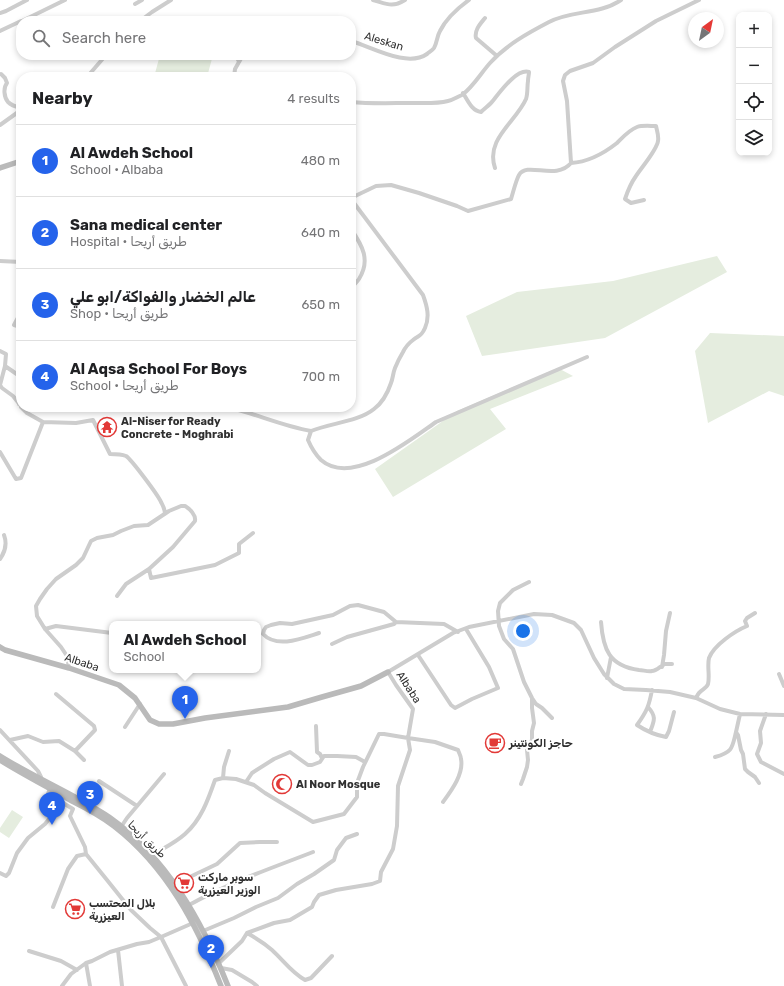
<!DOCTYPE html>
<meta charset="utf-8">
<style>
body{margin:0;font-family:Rubik,Cairo,sans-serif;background:#f6f6f6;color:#202124}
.controls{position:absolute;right:12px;top:12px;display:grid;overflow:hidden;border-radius:8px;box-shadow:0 2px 6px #0003}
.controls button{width:36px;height:36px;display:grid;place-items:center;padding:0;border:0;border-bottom:1px solid #e0e0e0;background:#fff;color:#202124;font:20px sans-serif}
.compass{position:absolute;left:688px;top:12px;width:36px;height:36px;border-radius:50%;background:#fff;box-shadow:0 2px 6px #0003;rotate:33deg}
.you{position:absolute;left:523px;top:631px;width:14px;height:14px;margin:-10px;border:3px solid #fff;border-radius:50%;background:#1a73e8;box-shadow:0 0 0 6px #1a73e833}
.badge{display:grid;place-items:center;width:26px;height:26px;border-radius:50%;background:#2563eb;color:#fff;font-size:13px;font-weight:700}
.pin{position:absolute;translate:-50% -33px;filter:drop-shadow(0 1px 2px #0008)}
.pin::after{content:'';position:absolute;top:21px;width:14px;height:12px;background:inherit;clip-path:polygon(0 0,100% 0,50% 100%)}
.popup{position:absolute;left:109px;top:621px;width:152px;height:52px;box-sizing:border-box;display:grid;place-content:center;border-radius:8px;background:#fff;filter:drop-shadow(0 1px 3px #0005);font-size:13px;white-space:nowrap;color:#757577}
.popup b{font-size:15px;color:#202124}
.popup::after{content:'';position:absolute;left:50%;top:100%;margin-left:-8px;border:8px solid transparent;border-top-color:#fff}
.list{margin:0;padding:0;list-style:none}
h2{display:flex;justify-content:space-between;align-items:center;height:52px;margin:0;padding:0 16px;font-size:17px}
h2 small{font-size:13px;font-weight:400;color:#757577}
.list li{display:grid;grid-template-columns:26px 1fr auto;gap:12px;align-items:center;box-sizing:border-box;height:72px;padding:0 16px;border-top:1px solid #e0e0e0}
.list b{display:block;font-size:15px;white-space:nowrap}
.list p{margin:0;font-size:13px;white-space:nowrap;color:#757577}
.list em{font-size:13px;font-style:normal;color:#757577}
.icon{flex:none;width:22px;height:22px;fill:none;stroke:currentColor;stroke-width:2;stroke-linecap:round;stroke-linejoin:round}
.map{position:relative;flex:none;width:784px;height:986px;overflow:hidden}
.search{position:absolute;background:#fff;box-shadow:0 2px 6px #0003;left:16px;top:16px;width:340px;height:44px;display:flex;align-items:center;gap:10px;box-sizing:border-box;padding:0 14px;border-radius:16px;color:#757577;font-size:15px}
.panel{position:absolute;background:#fff;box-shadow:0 2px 6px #0003;left:16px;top:72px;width:340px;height:340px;border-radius:16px}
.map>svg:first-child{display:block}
</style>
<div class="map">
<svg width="784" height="986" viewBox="0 0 784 986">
<rect width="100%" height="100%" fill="#fff"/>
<!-- green -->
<path fill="#e5eddf" d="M160,55H213L207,77H154Z
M717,256L727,272L605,338L482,356L466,316L517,292L613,281Z
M710,333L784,336V396L769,391L708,423L695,351Z
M558,368L573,376L490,409L506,429L393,497L375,469L457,411Z
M12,810L23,817L9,838L0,832V828Z"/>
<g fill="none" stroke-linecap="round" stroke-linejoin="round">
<!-- street -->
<path stroke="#cdcdcd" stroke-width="4" d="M373,0C387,4 392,8 405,0
M135,4L142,0
M0,13L6,11L27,0
M485,18C481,23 474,30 476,38L497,56
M22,21L65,0
M140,21L152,12L171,0
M240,21L251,20
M0,31L21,21
M351,41C372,47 407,68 427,54C429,52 432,51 434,48C437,43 437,36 440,31C446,19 458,8 469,0
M236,55L239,62
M1,74L5,78L7,83C3,88 4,97 8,102C12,106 17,107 21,108
M87,77L106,55
M234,77L235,69L243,55
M463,93C468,101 472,111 481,112C484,109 488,106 491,103C498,95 516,68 529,72C529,75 528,77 528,81C527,87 528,93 526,99C516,122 485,139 495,168
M351,102C371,104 392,103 412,103C423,103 436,104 448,101C453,100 457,97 462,95C473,87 481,73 490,63C506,45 528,33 549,22C572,10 599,15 621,0
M0,125L21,110
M571,163C589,162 603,154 617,143C623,137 629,130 637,127C642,125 650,126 656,126C657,131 659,136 658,141C657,150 641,168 636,176C631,183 628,190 625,199L631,203L644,200
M351,198L376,186L391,185L419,193L457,206L468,211L511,199C513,193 516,180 519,175C527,161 556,181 571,163L567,101L563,81L565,75L570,71L593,63L615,47L656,21L699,0
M351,199L423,295C427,306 430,317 425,328C421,337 419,335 413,340C409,343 405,348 403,352C400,357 397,363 395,368C393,373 393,378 391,383C388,392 382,403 374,409C358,422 330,423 311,431L308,440C311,447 315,454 321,460C352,487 410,440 436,422L587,357
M351,229C362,245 371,260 359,279C357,282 354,285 351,288
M0,261L21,262
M21,312L14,325L21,327
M0,351L6,354L5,366L0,385L2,388L13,396L21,406
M5,366L21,377
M19,404L21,393
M21,407L27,413L43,422L76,423L93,420L110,454C115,454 121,454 126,456C131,459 158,495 161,502C163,506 165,509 165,514
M228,407C256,414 283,426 311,431
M0,452L16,479L21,478L43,422
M0,559C5,552 7,543 4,535
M529,582L513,590L500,603L498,611L499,626L504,639L513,649L524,682L532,698L536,704L542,708L552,718
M117,596L126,584L149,569
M601,622C603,649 609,666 639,670C643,670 648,672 652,671C657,671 660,666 665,664C666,664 671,664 672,664
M45,629L56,626L112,633
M319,633C303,638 277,649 263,634L264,630L266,627L271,625L280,623L292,624L333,615L350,606L358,605L384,612L396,622L444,624L458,632
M332,644L347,637L394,624L396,622
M418,655L451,705L455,708L472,699L498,688L489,667L466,629
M662,667L664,655L666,631L670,613
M69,668L67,656L61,647L45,629L37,616L36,606L40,599L47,589L56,579L76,565L83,558L91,541L97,538L113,535L121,531L134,526L148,525L169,511L181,506H185C190,509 196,515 195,521L173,547L149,569L151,578L215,565L239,553V544L253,533
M779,674L784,686
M607,678L611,657
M652,690C649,706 647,711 637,725C646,731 655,735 666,737L669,731L674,712
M696,698C697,696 698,694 699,693C702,689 707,688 708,684C710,676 707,666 709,658C714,645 735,631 747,626L745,621L747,618L755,613
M648,707C657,717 654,721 650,732
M740,714L736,732L738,735L741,750L743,754L745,769L748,772L755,777L759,783
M766,714L760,731L761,743L757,754L761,762L784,774
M316,726L317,752L320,754L322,758
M125,727L140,704
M0,730L38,771L41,777V781
M10,740L28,736L43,742L59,741L75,751L95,730L94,726L56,694
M75,751L84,760
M715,757C733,752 732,748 736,732
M223,778L224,767L229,751
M99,781L137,806
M246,782L252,773L274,759L290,752L308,765H312L320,762L324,756H337L356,757L365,762
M521,784L523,779L527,767L528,760L527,750L532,740V731L534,723L532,708V698
M50,788L48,794L73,809L70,816L85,847L86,854L107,880L131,910L150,928L161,937L193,923
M121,827L127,818L164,774
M151,856C162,849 175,843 185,834C201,820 208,800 215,780L223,778L236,779L254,785L265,793L313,822L344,814L357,797V783L363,767L379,734H384L408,738L413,709L396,685L388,672L453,633L469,627L534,614L552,615L574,623L581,630L594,658L604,674L614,684L624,689L646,690L670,692L696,698L720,709L740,714L784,715
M0,873L6,876L9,873L17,853L28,838L45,824L63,802
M175,884L217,864L240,843L260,842H277
M189,905C228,883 272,868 313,852
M53,907L68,869L77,856L86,854
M203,931L234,918L256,907L278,898L297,884L314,874L334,860L337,850L346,838L357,834
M247,933C256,938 264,943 272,950C283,960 292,973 305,980L311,978L332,956
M118,950L122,986
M29,951L61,961L77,970
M86,963L90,986
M218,964L242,941L247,933L274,923L290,920L312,907L314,902L319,895L336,890L372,884L380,881L381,872L393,849L397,826L398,786L410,750L408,738L435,742L458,750C459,753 461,756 461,759C464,774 451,791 443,802
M221,968L232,970L252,982L257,986
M62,986L71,974L86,963L92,961L110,952L137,944L149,942L161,937L186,986"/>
<!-- secondary -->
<path stroke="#bababa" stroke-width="5.5" d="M0,168L21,161
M0,647L5,650L69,668L119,685L135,698L150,720L159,724H173L205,718L288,707L322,697L361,686L388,672
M0,756C35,778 74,794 109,817C167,858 202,921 228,986
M0,760C24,775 48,787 72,801C86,808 101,816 114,826C167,867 197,925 221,986"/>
</g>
<!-- icons -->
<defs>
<g id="temple-ring" transform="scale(1)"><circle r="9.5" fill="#fff" stroke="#e23937" stroke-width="1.5"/><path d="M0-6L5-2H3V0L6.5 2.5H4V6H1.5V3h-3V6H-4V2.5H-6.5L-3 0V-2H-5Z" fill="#e23937"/></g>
<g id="cafe-ring" transform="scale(1)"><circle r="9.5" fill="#fff" stroke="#e23937" stroke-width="1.5"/><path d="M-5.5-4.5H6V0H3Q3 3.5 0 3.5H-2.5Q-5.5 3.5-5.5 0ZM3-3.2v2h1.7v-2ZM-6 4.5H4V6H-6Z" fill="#e23937"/></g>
<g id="mosque-ring" transform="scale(1)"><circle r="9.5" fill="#fff" stroke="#e23937" stroke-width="1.5"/><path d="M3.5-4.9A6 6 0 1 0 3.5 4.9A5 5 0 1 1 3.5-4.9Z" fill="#e23937"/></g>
<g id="supermarket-ring" transform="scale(1)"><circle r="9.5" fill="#fff" stroke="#e23937" stroke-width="1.5"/><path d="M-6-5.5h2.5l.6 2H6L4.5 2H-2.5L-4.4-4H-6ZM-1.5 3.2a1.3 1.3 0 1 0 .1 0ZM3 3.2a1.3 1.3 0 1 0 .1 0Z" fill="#e23937"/></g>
</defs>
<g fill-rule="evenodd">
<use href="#temple-ring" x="107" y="427"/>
<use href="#cafe-ring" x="495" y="743"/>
<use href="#mosque-ring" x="282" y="784"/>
<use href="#supermarket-ring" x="184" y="883"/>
<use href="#supermarket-ring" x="75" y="909"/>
</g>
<g text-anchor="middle" stroke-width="4" stroke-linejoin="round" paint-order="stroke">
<!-- street labels -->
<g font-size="11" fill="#303030" stroke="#fff">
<text transform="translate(384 41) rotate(17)" y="4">Aleskan</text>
<text transform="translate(82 662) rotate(18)" y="4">Albaba</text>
<text transform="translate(409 687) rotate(57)" y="4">Albaba</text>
<text transform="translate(147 839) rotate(44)" y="4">طريق أريحا</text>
</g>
<!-- poi labels -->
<g font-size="11" font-weight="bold" fill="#303030" stroke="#fff" text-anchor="start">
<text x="121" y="425">Al-Niser for Ready<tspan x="121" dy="13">Concrete - Moghrabi</tspan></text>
<text x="509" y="747">حاجز الكونتينر</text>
<text x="296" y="788">Al Noor Mosque</text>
<text x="198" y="881">سوبر ماركت<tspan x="198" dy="13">الوزير العيزرية</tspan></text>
<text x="89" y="907">بلال المحتسب<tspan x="89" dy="13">العيزرية</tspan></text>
</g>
</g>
</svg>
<div class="controls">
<button>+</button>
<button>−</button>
<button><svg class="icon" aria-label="locate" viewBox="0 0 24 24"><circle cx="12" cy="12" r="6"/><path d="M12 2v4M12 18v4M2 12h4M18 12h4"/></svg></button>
<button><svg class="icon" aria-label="layers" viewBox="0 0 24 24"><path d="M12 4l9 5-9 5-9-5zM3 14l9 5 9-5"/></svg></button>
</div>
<svg class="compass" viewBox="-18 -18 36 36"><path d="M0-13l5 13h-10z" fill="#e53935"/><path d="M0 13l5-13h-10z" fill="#757577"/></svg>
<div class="you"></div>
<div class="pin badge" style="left:185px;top:719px">1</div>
<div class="popup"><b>Al Awdeh School</b>School</div>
<div class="pin badge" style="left:211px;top:968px">2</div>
<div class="pin badge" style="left:90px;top:814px">3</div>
<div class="pin badge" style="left:52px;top:825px">4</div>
<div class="search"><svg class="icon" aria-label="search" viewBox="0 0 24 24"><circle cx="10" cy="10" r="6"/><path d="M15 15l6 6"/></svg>Search here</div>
<section class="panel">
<h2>Nearby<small>4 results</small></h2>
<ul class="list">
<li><span class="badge">1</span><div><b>Al Awdeh School</b><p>School · Albaba</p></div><em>480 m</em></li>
<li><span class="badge">2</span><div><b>Sana medical center</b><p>Hospital · طريق أريحا</p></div><em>640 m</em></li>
<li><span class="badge">3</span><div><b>عالم الخضار والفواكة/ابو علي</b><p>Shop · طريق أريحا</p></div><em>650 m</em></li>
<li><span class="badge">4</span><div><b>Al Aqsa School For Boys</b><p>School · طريق أريحا</p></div><em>700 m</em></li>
</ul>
</section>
</div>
